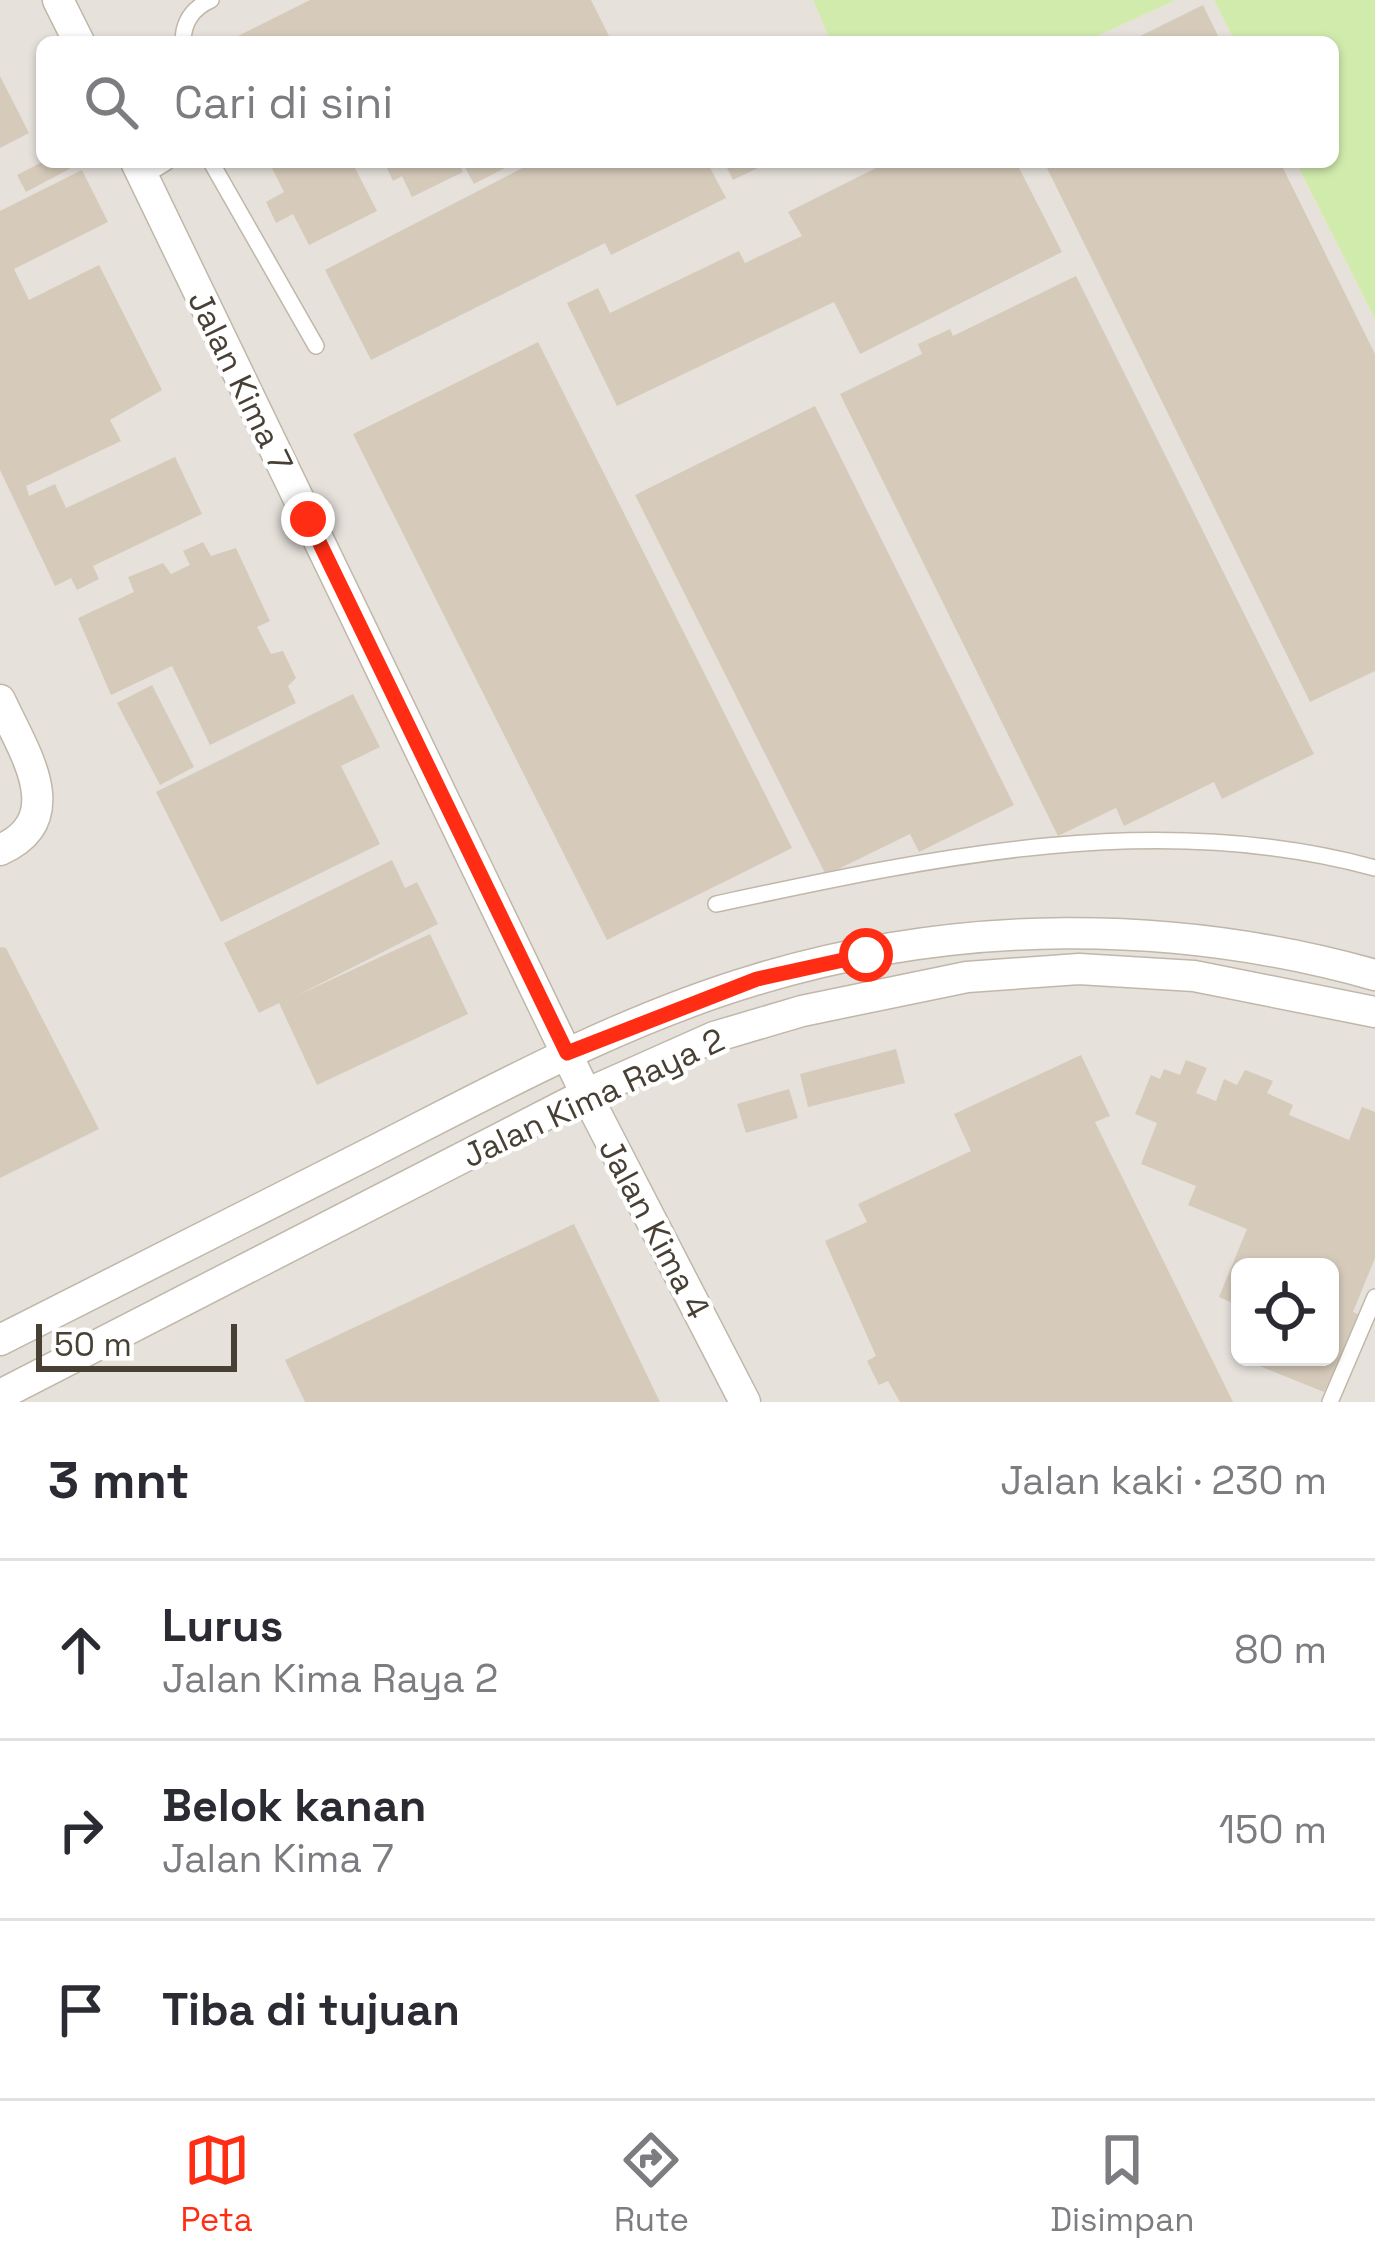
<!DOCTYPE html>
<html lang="id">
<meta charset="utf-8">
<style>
body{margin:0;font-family:"Space Grotesk",sans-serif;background:#f7f7f7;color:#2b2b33}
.controls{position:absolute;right:36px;bottom:36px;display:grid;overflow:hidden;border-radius:18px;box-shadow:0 3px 9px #0004}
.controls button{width:108px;height:108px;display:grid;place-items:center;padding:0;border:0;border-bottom:3px solid #e1e1e2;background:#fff;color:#2b2b33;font:60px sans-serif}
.scale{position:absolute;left:36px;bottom:30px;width:201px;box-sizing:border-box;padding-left:12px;border:6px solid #484035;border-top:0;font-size:33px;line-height:42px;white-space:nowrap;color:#484035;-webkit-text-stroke:9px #fff;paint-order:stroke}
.stop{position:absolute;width:36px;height:36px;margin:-27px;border:9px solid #ff2d13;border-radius:50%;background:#fff}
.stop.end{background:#ff2d13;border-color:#fff;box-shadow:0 3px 12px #0008}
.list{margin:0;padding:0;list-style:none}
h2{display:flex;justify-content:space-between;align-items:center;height:156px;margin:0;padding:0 48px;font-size:51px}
h2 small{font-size:39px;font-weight:400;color:#7c7c81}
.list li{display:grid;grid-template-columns:78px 1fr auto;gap:36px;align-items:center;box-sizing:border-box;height:180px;padding:0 48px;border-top:3px solid #e1e1e2}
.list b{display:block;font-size:45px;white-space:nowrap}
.list p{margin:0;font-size:39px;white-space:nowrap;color:#7c7c81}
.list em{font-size:39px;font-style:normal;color:#7c7c81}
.icon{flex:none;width:66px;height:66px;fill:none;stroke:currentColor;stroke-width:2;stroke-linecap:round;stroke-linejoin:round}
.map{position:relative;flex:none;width:1375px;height:1402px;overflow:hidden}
.search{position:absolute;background:#fff;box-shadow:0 3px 9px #0004;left:36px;right:36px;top:36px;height:132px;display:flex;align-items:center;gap:30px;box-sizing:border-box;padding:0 42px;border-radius:18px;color:#7c7c81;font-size:45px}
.sheet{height:696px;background:#fff}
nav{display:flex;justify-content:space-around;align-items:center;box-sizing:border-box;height:168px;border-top:3px solid #e1e1e2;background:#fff;font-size:33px;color:#7c7c81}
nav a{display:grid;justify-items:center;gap:6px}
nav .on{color:#ff2d13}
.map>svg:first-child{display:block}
</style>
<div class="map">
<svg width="1375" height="1402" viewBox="0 0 1375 1402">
<rect width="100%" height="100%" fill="#f4f0e7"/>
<!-- industrial -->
<path fill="#e6e1db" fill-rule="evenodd" d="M0,0H813L831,42H42V162H1296L1375,319V1402H0ZM1240,1267H1330V1357H1240Z
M1176,0H1214L1235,42H1084Z"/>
<!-- green -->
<path fill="#d1ebad" d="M813,0H1176L1084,42H831Z
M1214,0H1375V319L1296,162H1333V42H1235Z"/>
<!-- building -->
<path fill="#d6cbbb" d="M310,0H591L612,42H226Z
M1203,5L1221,42H1128Z
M0,76L29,133L0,148Z
M42,162H68L71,168L26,192L17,175Z
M269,162H352L377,211L309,245L293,214L276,223L266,202L284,192Z
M384,162H458L463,172L412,197L402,176L393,181Z
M462,162H516L474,184Z
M534,162H707L726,198L611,255L605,243L371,360L325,270Z
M724,162H770L733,180Z
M888,162H1016L1062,252L860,354L834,302L617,406L567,303L598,288L610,313L739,251L745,263L802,236L788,212Z
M1044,162H1280L1375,354V671L1310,702Z
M82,170L108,222L14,269L29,300L99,265L162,390L110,420L121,441L26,486L29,496L55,484L66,508L175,457L202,514L93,566L99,579L77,590L71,578L55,586L0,470V211Z
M1076,276L1314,754L1222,799L1214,782L1124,826L1116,808L1058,836L840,394L922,354L918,344L950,329L953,336Z
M538,342L792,848L607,940L353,434Z
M815,406L1014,805L919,852L910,834L826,875L635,495Z
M203,542L211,556L236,548L270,621L257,627L271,654L283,651L296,678L288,686L296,703L210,745L172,666L111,695L78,618L134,592L128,577L163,563L171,574L190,565L183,551Z
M152,685L194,767L160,785L117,703Z
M353,694L380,747L341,766L380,844L221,922L156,792Z
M392,860L405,888L417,882L438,924L296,996L430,934L468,1014L317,1085L279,1003L259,1013L224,943Z
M0,947L6,948L99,1129L0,1178Z
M896,1049L905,1083L808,1107L800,1074Z
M1081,1055L1110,1116L1095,1122L1233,1402H900L888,1381L879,1385L867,1361L876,1356L825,1241L867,1222L858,1204L971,1151L954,1114Z
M1186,1060L1207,1068L1196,1093L1216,1101L1224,1079L1237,1085L1245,1070L1273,1081L1267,1093L1293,1105L1289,1115L1349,1140L1362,1107L1375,1112V1258L1353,1312L1362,1316L1324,1392L1257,1365L1260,1357H1330V1267H1240V1306L1219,1297L1247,1229L1188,1205L1196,1186L1141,1164L1157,1123L1135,1114L1151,1075L1160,1079L1164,1069L1180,1075Z
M789,1089L798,1118L746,1133L737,1104Z
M574,1224L660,1402H305L285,1360Z"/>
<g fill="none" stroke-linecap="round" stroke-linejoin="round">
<!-- lane casing -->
<g stroke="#c0b7a9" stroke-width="18">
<path id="lane" d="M183,42C183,22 193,8 211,0
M211,162L316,346
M143,177L167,162
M716,904C931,858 1157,808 1375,868
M1330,1402L1375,1297"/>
</g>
<!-- street casing -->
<g stroke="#c0b7a9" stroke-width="33">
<path id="street" d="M58,0L79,42
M136,162L586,1094L745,1402
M0,700C23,751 71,818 0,850
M0,1340C125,1277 249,1214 374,1151C498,1088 621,1020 755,980C956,919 1173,918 1375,975
M0,1395L586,1094L714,1037L802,1011L967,977L1079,969L1194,976L1375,1012"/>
</g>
<!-- lane -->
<use href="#lane" stroke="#fff" stroke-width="15"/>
<!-- street -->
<use href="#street" stroke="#fff" stroke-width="30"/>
</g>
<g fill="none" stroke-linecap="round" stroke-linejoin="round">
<!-- route -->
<path stroke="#ff2d13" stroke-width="15" d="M308,519L567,1053L757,979L866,955"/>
</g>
<g text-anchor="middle" stroke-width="9" stroke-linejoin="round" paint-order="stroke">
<!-- street labels -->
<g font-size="33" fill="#484035" stroke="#fff">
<text transform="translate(241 381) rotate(64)" y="12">Jalan Kima 7</text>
<text transform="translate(593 1097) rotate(-25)" y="12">Jalan Kima Raya 2</text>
<text transform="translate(655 1228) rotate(62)" y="12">Jalan Kima 4</text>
</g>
</g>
</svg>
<div class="controls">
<button><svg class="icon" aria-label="locate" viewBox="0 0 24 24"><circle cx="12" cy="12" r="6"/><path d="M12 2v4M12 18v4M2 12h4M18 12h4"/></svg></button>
</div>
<div class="scale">50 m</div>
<div class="stop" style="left:866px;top:955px"></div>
<div class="stop end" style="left:308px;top:519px"></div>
<div class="search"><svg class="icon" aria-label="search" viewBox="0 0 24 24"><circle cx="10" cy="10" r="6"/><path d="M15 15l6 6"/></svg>Cari di sini</div>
</div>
<section class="sheet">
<h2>3 mnt<small>Jalan kaki · 230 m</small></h2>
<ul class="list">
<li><svg class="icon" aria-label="ahead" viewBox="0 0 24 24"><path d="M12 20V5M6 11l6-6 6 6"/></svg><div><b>Lurus</b><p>Jalan Kima Raya 2</p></div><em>80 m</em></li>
<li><svg class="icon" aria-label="right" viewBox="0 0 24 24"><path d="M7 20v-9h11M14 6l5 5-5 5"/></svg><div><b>Belok kanan</b><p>Jalan Kima 7</p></div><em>150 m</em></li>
<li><svg class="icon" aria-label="arrive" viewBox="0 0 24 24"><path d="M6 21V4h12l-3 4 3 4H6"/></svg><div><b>Tiba di tujuan</b></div></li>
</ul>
</section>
<nav>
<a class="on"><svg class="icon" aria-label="map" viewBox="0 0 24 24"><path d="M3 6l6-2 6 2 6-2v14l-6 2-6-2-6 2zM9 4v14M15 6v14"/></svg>Peta</a>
<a><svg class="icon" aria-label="directions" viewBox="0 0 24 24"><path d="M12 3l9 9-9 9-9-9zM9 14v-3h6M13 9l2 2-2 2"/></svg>Rute</a>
<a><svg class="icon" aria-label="saved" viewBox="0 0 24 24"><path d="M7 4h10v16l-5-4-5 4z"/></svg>Disimpan</a>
</nav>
